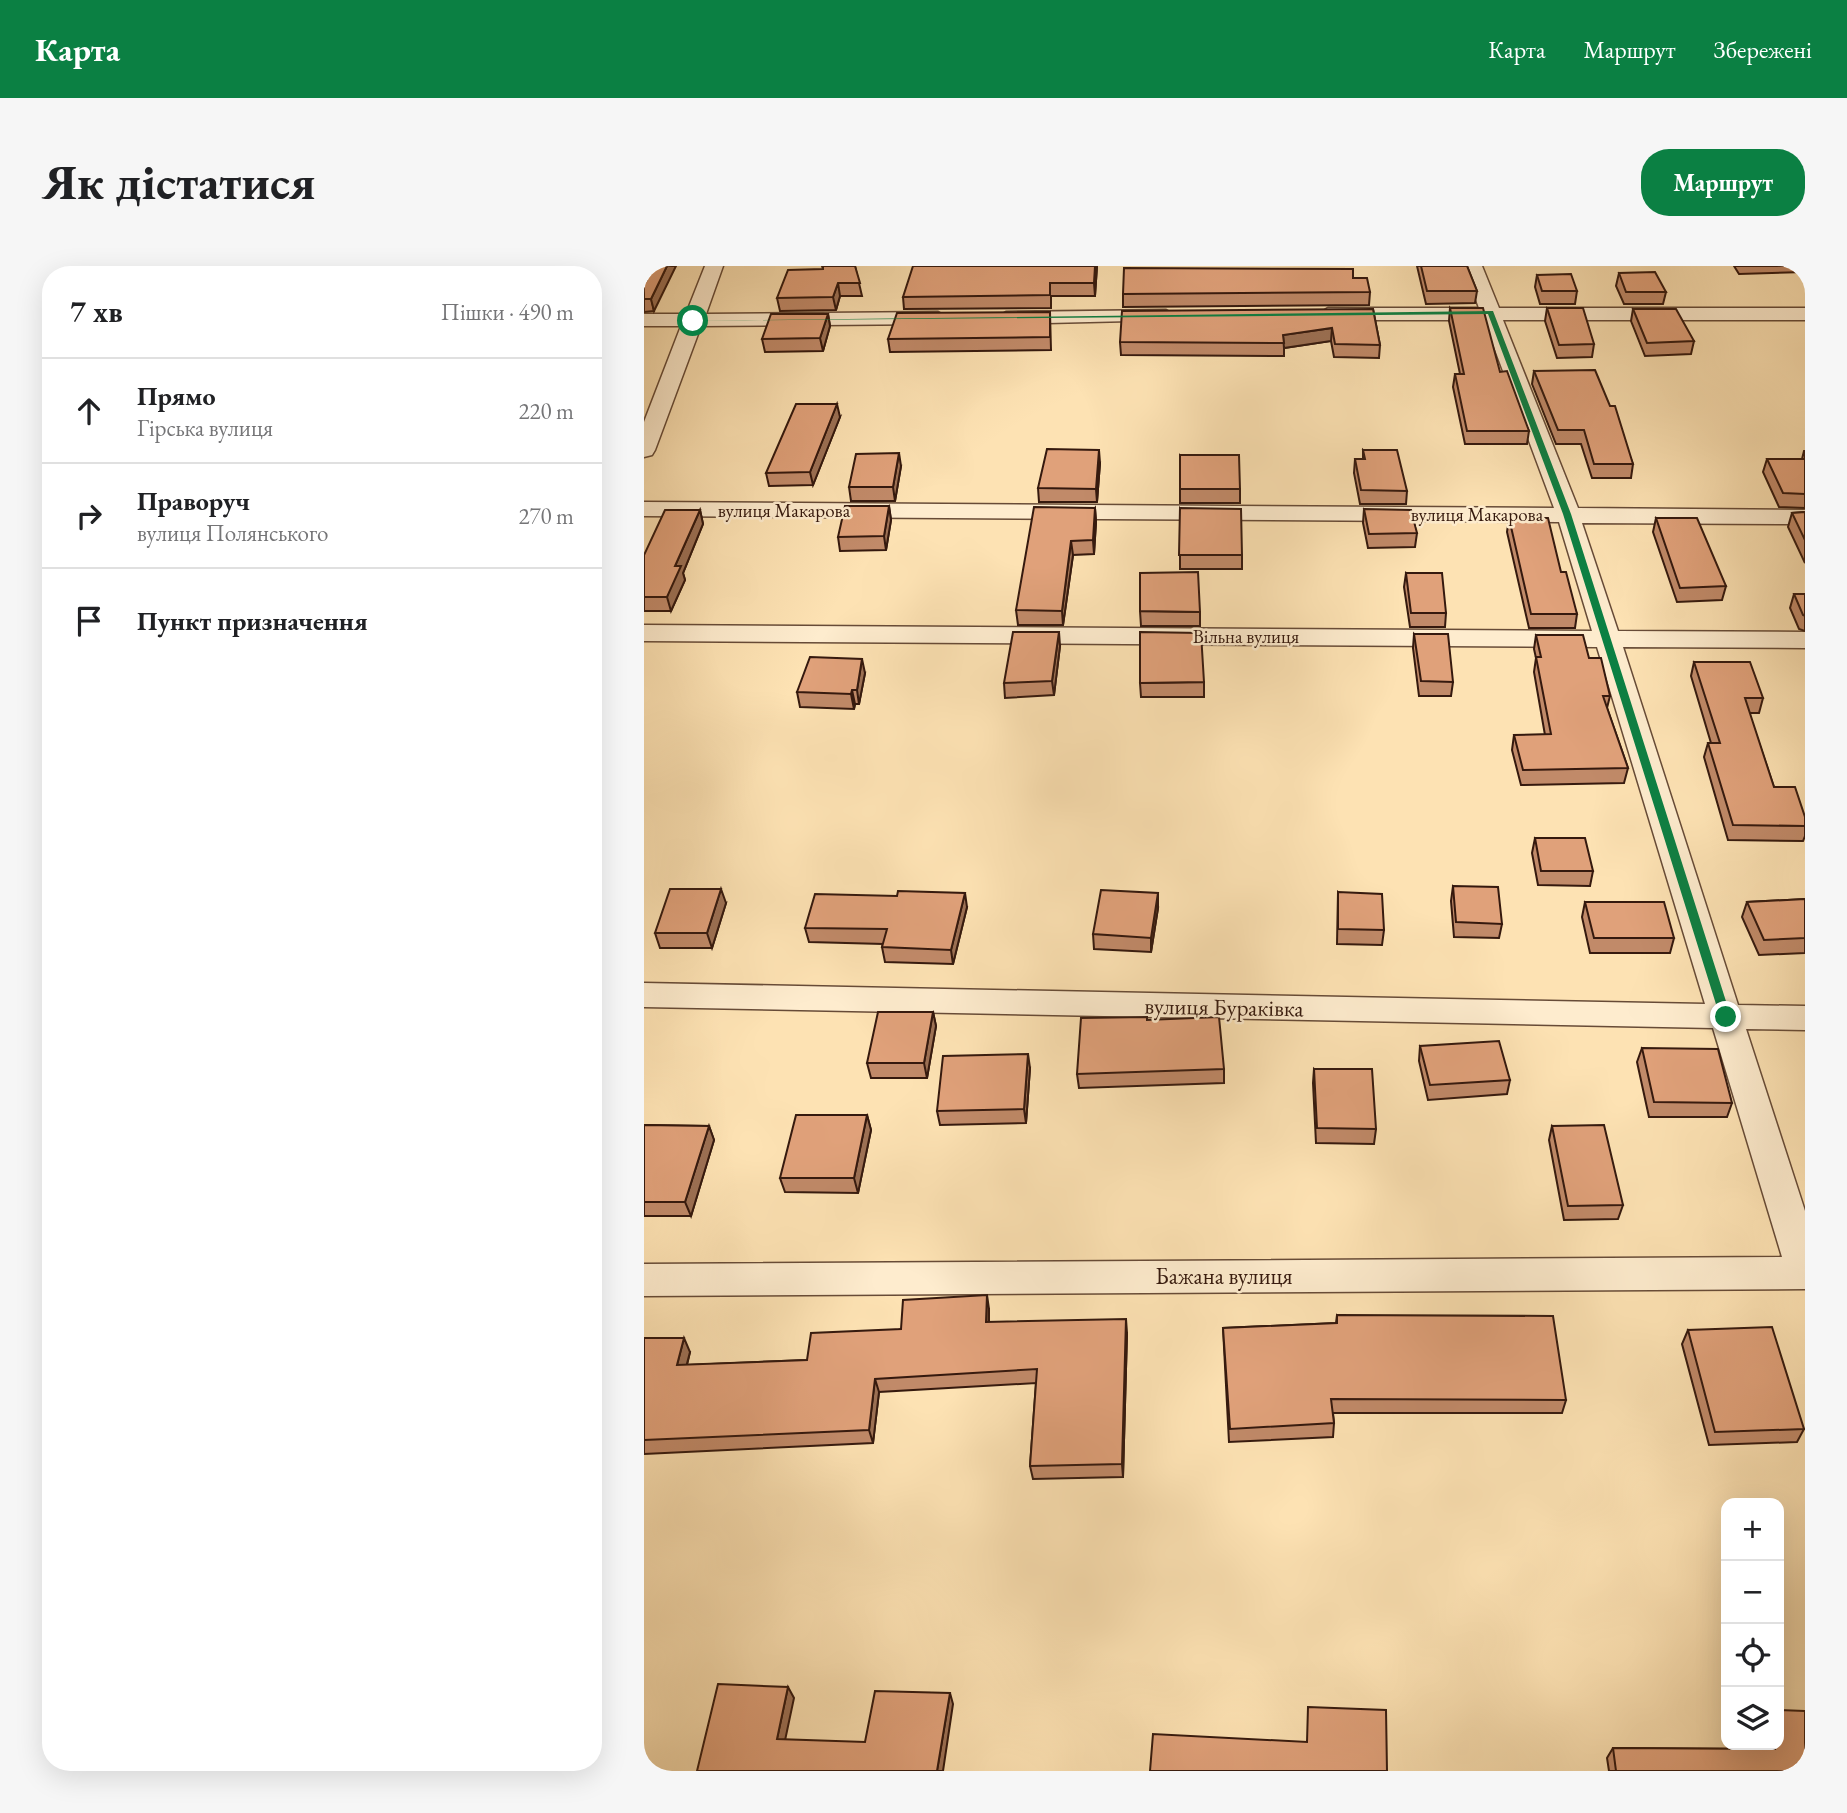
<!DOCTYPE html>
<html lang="uk">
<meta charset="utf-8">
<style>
body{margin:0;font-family:"EB Garamond",serif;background:#f6f6f6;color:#202124}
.controls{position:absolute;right:21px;bottom:21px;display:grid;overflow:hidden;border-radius:14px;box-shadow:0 7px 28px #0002}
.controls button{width:63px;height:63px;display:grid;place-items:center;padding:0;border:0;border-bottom:2px solid #e0e0e0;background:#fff;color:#202124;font:35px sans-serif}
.stop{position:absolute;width:21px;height:21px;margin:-16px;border:5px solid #0b8043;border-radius:50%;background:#fff}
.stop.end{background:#0b8043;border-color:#fff;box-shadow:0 2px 7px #0008}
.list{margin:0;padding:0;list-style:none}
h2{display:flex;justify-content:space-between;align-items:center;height:91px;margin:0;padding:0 28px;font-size:30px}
h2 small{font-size:23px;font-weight:400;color:#757577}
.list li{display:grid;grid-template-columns:46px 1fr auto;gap:21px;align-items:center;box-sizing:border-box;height:105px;padding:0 28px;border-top:2px solid #e0e0e0}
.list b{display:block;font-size:26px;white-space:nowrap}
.list p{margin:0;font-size:23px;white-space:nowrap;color:#757577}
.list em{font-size:23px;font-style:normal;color:#757577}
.icon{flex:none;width:38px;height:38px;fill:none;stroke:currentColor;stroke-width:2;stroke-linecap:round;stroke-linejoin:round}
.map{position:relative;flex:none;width:1161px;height:1505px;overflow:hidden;border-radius:28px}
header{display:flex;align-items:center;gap:42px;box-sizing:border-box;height:98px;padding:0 35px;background:#0b8043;color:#fff}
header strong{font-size:33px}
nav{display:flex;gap:38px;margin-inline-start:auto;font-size:24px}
.intro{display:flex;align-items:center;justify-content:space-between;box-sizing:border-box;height:168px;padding:0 42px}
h1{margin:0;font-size:49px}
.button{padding:18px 32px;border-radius:28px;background:#0b8043;color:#fff;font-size:24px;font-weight:700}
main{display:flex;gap:42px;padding:0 42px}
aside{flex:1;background:#fff;border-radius:28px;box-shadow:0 7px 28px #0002}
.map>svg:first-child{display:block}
</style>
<header>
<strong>Карта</strong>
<nav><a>Карта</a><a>Маршрут</a><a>Збережені</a></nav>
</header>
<div class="intro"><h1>Як дістатися</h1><a class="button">Маршрут</a></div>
<main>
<aside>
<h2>7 хв<small>Пішки · 490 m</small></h2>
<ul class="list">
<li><svg class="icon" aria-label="ahead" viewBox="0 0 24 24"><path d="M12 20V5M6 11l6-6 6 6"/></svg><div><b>Прямо</b><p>Гірська вулиця</p></div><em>220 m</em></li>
<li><svg class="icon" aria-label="right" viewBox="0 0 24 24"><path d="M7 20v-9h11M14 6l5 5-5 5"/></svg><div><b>Праворуч</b><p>вулиця Полянського</p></div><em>270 m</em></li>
<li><svg class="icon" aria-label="arrive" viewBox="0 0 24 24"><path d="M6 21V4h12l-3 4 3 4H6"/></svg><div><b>Пункт призначення</b></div></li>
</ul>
</aside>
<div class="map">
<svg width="1161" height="1505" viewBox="0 0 1161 1505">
<rect width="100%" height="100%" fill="#fde2b3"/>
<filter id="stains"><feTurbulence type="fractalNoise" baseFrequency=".00286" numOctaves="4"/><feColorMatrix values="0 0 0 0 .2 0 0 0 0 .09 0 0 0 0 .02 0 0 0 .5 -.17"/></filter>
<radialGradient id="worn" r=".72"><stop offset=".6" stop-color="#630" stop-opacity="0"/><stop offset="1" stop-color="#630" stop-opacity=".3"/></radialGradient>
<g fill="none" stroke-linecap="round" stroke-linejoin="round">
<!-- street casing -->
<g stroke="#674b37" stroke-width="3">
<path id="street" d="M61,0H79L62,48L294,46L304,52L294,58L57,60L11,184L8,189L0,191V156L37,60H0V48H42Z
M820,0H838L855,42H1161V54H859L934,242L1161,244V258L938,257L974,365L1161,366V382L979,381L1094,739L1161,740V764L1102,763L1161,945V1023L0,1030V998L1138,991L1069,762L0,741V717L1061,738L953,381L0,375V359L948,365L915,256L0,250V236L910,242L840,54H684L674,48L684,42H835Z
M522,44L532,50L529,54L362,58L352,52L362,46Z"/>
</g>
<!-- street -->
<use href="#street" fill="#feecce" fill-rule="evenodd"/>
</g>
<!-- wall -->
<path fill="#c18a69" stroke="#35190e" stroke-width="2" d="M0,0L10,45L0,46Z
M178,0H211L218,30H196L192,44L136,45L133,32L179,3Z
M453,0L451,30H407V42L260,43L259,31Z
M773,0H823L833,25L831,37L782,38Z
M1090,0H1161V6L1095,8Z
M975,7L1022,26L1019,38H980L972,20Z
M893,9L933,25L931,38H896L891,21Z
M709,12L726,26L725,39L479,41V28Z
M806,42L856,106L885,165L883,178H821L809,121L811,108H816L805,55Z
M903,42L950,78L948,91L913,92L901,55Z
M729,43L736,79L735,92L690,91L687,75L640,82V90L477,89L476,76Z
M989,43L1050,75L1047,88L1001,90L987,55Z
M406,46L407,84L246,86L244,73Z
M184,48L186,60L179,85L121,86L118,73Z
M890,105L966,140L989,198L987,212H948L937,178H912L888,118Z
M196,151L169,219L125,220L122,207Z
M719,184L763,225L762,238H716L710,207L711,193H719Z
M1160,185H1161V242L1135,241L1119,206L1123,193H1158Z
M536,189L596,223V237H536Z
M456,197L453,236H395L394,222Z
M257,200L251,235H207L205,221Z
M245,240L247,254L242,284L196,285L194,271Z
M451,242L452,256L450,288L429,289L419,359H374L372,344Z
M536,242L598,289V303H536Z
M720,243L773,267L771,281L724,282L719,257Z
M56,244L59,258L39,307L41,314L27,345H0V289Z
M1161,246V297L1144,261L1148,247Z
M865,252L917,306L933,348L931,362H885L863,266Z
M1012,252L1082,320L1078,334L1033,336L1009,266Z
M762,307L802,347L801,361H766L760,321Z
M1150,328H1161V365L1155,363L1146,342Z
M496,345L556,346V360H497Z
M770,368L809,416L807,430H775L769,382Z
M892,369L945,392L966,430L963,442L984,502L980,517L877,519L868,484L870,469H901L890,406L892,392L890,383Z
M416,380L410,429L361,432L360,417Z
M1050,396L1119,432L1115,447H1105L1130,521L1161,551V570L1159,575L1084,574L1060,491L1064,477H1067L1047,410Z
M221,407L215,438H211L210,443L156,441L153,426Z
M560,416V431H497L496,417Z
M891,572L949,605L946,620L894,619L888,587Z
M809,620L858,658L855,672L810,671L807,635Z
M694,626L740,664L738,679L693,678Z
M253,630L323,641L309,698L241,696L238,681L239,678L165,676L161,662Z
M1161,633V687L1115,689L1098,651L1103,636Z
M941,636L1030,672L1026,687H946L938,651Z
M82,637L68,682H16L11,667Z
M514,642L507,686L450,683L449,668Z
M289,746L292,760L283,812H227L223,797Z
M503,754L580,803V817L435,822L433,808Z
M776,780L866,814L863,828L784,834L775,795Z
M998,782L1088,837L1083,851H1005L993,796Z
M386,802L382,857L296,859L293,845Z
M670,803L732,863L730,878L672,877L669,817Z
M223,849L227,864L214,927L141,926L136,912Z
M0,859L65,860L70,874L47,950H0Z
M908,860L979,939L974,953L920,954L905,874Z
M345,1043V1056L483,1067L479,1211L389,1213L386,1200L392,1117L235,1126L229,1177L0,1188V1072L46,1086L43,1099L163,1094L257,1063Z
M693,1049L922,1134L918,1147H689L690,1157L689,1171L585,1176L579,1062L692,1057Z
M1044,1064L1160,1163L1153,1176L1065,1179L1038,1078Z
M1120,1479H1135L1161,1505H965L963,1492L969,1482L1121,1483Z"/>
<!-- shaded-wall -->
<path fill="#9d7155" stroke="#35190e" stroke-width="2" d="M23,0H32L10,45L7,33Z
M451,0H453L451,30L450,17Z
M194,17L196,30L192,44L189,31Z
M184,48L186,60L179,85L176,72Z
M688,62L687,75L640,82L639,69Z
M193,138L196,151L169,219L166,206Z
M455,184L456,197L453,236L452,223Z
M255,187L257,200L251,235L249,221Z
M245,240L247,254L242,284L240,270Z
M451,242L452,256L450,288L449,274Z
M56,244L59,258L39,307L41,314L27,345L23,331L31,300Z
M427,275L429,289L419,359L418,345Z
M415,366L416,380L410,429L408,415Z
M218,393L221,407L215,438L213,424Z
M208,424L211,438L210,443L207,428Z
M77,623L82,637L68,682L63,667Z
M321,627L323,641L309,698L307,684Z
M514,627V642L507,686V672Z
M289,746L292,760L283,812L280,797Z
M384,788L386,802L382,857L380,843Z
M223,849L227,864L214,927L210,912Z
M65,860L70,874L47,950L41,936Z
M343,1029L345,1043L344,1070L342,1056Z
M482,1053L483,1067L479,1211L478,1198Z
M40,1072L46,1086L39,1113L33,1099Z
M231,1113L235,1126L229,1177L225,1164Z
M144,1421L150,1432L139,1484L133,1473Z
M306,1427L309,1438L299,1505H293Z"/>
<!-- building -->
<path fill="#e0a17a" stroke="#35190e" stroke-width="2" d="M0,0H23L7,33H0Z
M179,0H211L216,17H194L189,31L133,32L144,4L179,3Z
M269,0H451L450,17H406V29L259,31Z
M777,0H823L833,25H783Z
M480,2L709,3V12H723L726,26L479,28Z
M1011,6L1022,26H982L975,7Z
M927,8L933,25H898L893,9Z
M806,42H839L856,106L863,105L885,165H823L811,108H820Z
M903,42H939L950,78L915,79Z
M729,43L736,79L691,78L688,62L639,69L640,77L476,76L478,45Z
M989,43H1032L1050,75L1003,77Z
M406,46V71L244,73L253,47Z
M127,48H184L176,72L118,73Z
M951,104L966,140H971L989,198H950L940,164H914L890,105Z
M152,138H193L166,206L122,207Z
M403,183L455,184L452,223L394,222Z
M719,184H753L763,225L717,224L711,193H721Z
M255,187L249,221H205L212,188Z
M536,189H595L596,223H536Z
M1123,193H1161V228L1139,227Z
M201,240H245L240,270L194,271Z
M390,241L451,242L449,274L427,275L418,345L372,344Z
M536,242L597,243L598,289H535Z
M720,243L767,244L773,267L725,268Z
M21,244H56L31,300H37L23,331H0V289Z
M1161,246V274L1148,247Z
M865,252H904L917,306H922L933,348H887Z
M1012,252H1053L1082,320L1036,322Z
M554,306L556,346L496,345V307Z
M762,307H798L802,347H767Z
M1150,328H1161V350L1159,349Z
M369,366H415L408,415L360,417Z
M496,366L557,367L560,416L496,417Z
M770,368H804L809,416L777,415Z
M892,369H939L945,392H957L966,430H959L984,502L879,504L870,469L907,468L892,391H897Z
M166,391L218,393L213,424H208L207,428L153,426Z
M1050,396H1106L1119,432H1101L1130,521H1151L1161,551V560L1089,559L1064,477H1076Z
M891,572H941L949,605H897Z
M809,620L854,621L858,658L812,656Z
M26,623H77L63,667H11Z
M457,624L514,627L507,672L449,668Z
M254,625L321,627L307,684L238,681L243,663L161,662L171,628L253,630Z
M694,626L738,628L740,664L694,663Z
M1161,633V672L1120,674L1103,636Z
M941,636H1020L1030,672H950Z
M234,746H289L280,797H223Z
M503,751V754L575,751L580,803L433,808L437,752Z
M855,775L866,814L786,819L776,780Z
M998,782L1074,783L1088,837L1010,836Z
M384,788L380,843L293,845L299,790Z
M670,803H728L732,863L673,862Z
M152,849H223L210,912H136Z
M0,859L65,860L41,936H0Z
M960,859L979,939L924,940L908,860Z
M343,1029L342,1056L482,1053L478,1198L386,1200L393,1103L231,1113L225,1164L0,1174V1072H40L33,1099L163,1094L167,1067L257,1063L259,1034Z
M693,1049L909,1050L922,1134L687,1133L690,1157L586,1163L579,1062L693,1057Z
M1128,1061L1160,1163L1071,1166L1044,1064Z
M74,1418L144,1421L133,1473L221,1476L231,1425L306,1427L293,1505H53Z
M664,1441L742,1444L743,1505H506L509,1468L663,1476Z
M1135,1444L1161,1445V1505H972L969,1482L1131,1483L1130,1479H1135Z"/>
<!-- route -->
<path fill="#0b8043" d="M849,45L927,248L1087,751L1086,754H1077L1076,751L919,248L844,48L45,55Z"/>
<g text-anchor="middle" stroke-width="5" stroke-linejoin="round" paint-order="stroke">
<!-- far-street labels -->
<g font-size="19" fill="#35190e" stroke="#feecce">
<text x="140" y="251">вулиця Макарова</text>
<text x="833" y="255">вулиця Макарова</text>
<text x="602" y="377">Вільна вулиця</text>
</g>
<!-- street labels -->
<g font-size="23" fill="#35190e" stroke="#feecce">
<text transform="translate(580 741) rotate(1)" y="8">вулиця Бураківка</text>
<text x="580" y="1018">Бажана вулиця</text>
</g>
</g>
<rect width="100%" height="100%" filter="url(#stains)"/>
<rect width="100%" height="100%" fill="url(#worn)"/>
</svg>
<div class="controls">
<button>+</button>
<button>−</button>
<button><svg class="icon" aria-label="locate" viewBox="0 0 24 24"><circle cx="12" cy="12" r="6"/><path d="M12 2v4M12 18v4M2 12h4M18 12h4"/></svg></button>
<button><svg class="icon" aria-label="layers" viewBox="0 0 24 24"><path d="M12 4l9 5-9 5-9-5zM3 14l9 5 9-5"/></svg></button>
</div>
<div class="stop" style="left:49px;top:55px"></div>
<div class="stop end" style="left:1082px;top:751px"></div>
</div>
</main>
